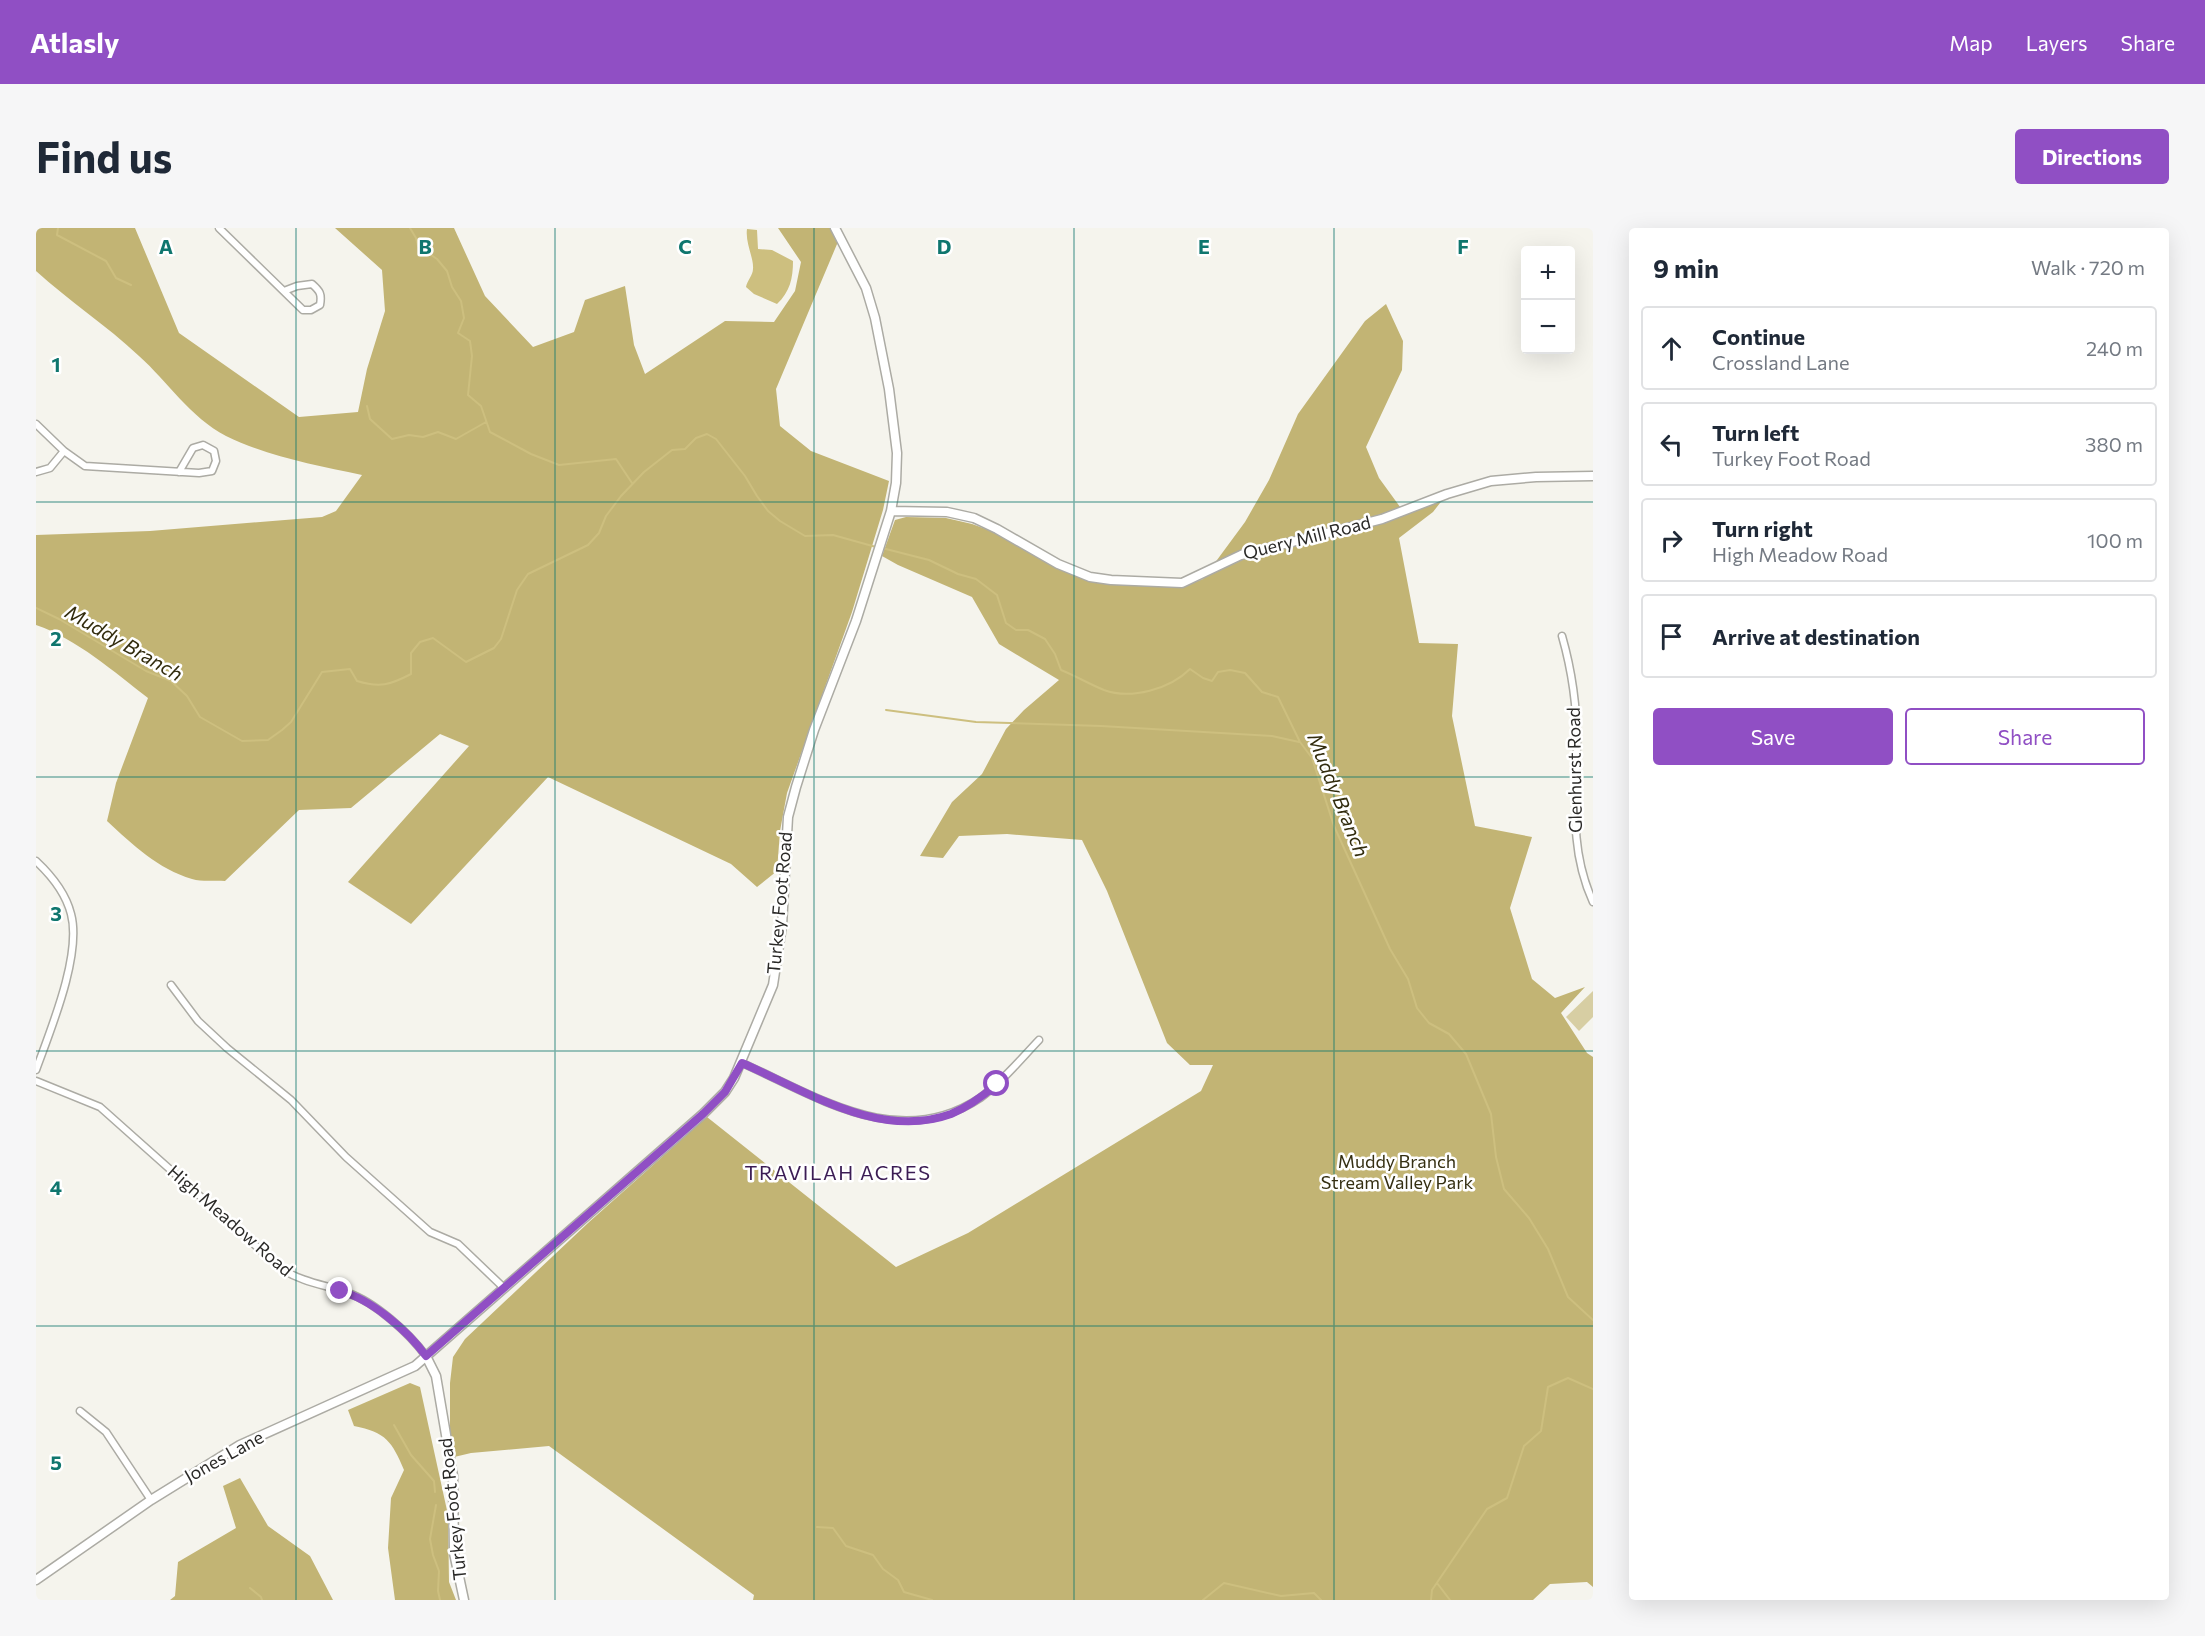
<!DOCTYPE html>
<meta charset="utf-8">
<style>
body{margin:0;font-family:Commissioner,sans-serif;background:#f6f6f7;color:#1f2937}
.controls{position:absolute;right:18px;top:18px;display:grid;overflow:hidden;border-radius:6px;box-shadow:0 6px 24px #0002}
.controls button{width:54px;height:54px;display:grid;place-items:center;padding:0;border:0;border-bottom:2px solid #e0e1e3;background:#fff;color:#1f2937;font:30px sans-serif}
.stop{position:absolute;width:18px;height:18px;margin:-14px;border:4px solid #904fc4;border-radius:50%;background:#fff}
.stop.end{background:#904fc4;border-color:#fff;box-shadow:0 2px 6px #0008}
.list{margin:0;padding:0;list-style:none}
h2{display:flex;justify-content:space-between;align-items:center;height:78px;margin:0;padding:0 24px;font-size:26px}
h2 small{font-size:20px;font-weight:400;color:#747a83}
.list li{display:grid;grid-template-columns:39px 1fr auto;gap:18px;align-items:center;box-sizing:border-box;height:84px;margin:0 12px 12px;padding:0 12px;border:2px solid #e0e1e3;border-radius:6px}
.list b{display:block;font-size:22px;white-space:nowrap}
.list p{margin:0;font-size:20px;white-space:nowrap;color:#747a83}
.list em{font-size:20px;font-style:normal;color:#747a83}
.actions{display:flex;gap:12px;padding:18px 24px}
.actions a{flex:1;padding:14px 0;border:2px solid #904fc4;border-radius:6px;text-align:center;font-size:21px;color:#904fc4}
.actions .main{background:#904fc4;color:#fff}
.icon{flex:none;width:33px;height:33px;fill:none;stroke:currentColor;stroke-width:2;stroke-linecap:round;stroke-linejoin:round}
.map{position:relative;flex:none;width:1557px;height:1372px;overflow:hidden;border-radius:6px}
header{display:flex;align-items:center;gap:36px;box-sizing:border-box;height:84px;padding:0 30px;background:#904fc4;color:#fff}
header strong{font-size:28px}
nav{display:flex;gap:33px;margin-inline-start:auto;font-size:21px}
.intro{display:flex;align-items:center;justify-content:space-between;box-sizing:border-box;height:144px;padding:0 36px}
h1{margin:0;font-size:42px}
.button{padding:15px 27px;border-radius:6px;background:#904fc4;color:#fff;font-size:21px;font-weight:700}
main{display:flex;gap:36px;padding:0 36px}
aside{flex:1;background:#fff;border-radius:6px;box-shadow:0 6px 24px #0002}
.map>svg:first-child{display:block}
</style>
<header>
<strong>Atlasly</strong>
<nav><a>Map</a><a>Layers</a><a>Share</a></nav>
</header>
<div class="intro"><h1>Find us</h1><a class="button">Directions</a></div>
<main>
<div class="map">
<svg width="1557" height="1372" viewBox="0 0 1557 1372">
<rect width="100%" height="100%" fill="#f5f4ed"/>
<!-- green -->
<path fill="#d7cea3" d="M1557,763V789L1543,803L1530,789Z"/>
<!-- forest -->
<path fill="#c2b474" d="M0,0H99L143,105L263,189L322,184L331,141L349,83L346,42L299,0H418L449,68L497,119L538,104L549,72L589,58L598,117L609,146L689,93L738,94L759,63L765,34L742,0H799L804,9L740,161L744,198L775,223L853,253L847,282L816,384L751,565L744,603L741,643L721,659L695,636L512,549L375,696L312,654L433,518L404,506L315,580L263,582L189,653C179,652 166,654 156,651C122,641 97,617 71,593L80,555L112,470C78,444 41,411 0,397V307L114,303L286,289L300,283L326,247C279,237 233,229 190,208C154,189 132,154 103,128C70,97 33,73 0,43Z
M1350,76L1367,113L1366,142L1330,219L1343,250L1367,283L1411,266L1397,284L1363,310L1383,415L1422,416L1416,488L1439,598L1496,609L1474,680L1496,751L1519,770L1549,759L1525,785L1551,825L1557,829V1359L1551,1354L1514,1356L1497,1372H717L718,1367L513,1218L435,1225L414,1230V1155L417,1129L429,1111L552,995L671,889L860,1039L932,1005L1165,863L1177,837H1154L1131,815L1071,663L1046,612L971,606L923,608L907,630L884,628L916,574L946,546L970,501L988,482L1023,452L963,416L936,369L862,337L846,328L859,292L870,289L910,290L936,296L961,305L1054,352L1146,359L1167,351L1209,294L1233,252L1262,186L1329,93Z
M374,1155L384,1159L412,1287L413,1354L420,1372H359L352,1320L355,1270L368,1242C356,1214 350,1204 318,1198L312,1182Z
M204,1250L232,1298L274,1328L297,1372H134L139,1368L142,1334L200,1300L187,1258Z"/>
<!-- water -->
<path fill="#cdbf7f" d="M711,1L721,2L722,21L736,22L757,33C757,50 754,64 741,76L718,66L710,59C711,53 717,47 717,41C718,30 709,15 711,1Z"/>
<g fill="none" stroke-linecap="round" stroke-linejoin="round">
<!-- stream -->
<path stroke="#cdbf7f" stroke-width="2" d="M22,0L21,7L70,33L80,50L95,57
M374,0L380,10L382,18L401,31L411,43L416,59L425,73L428,90L422,105L434,113L436,128L432,167L445,178L454,204L495,226L523,237L580,231L596,255
M331,178L334,191L356,211L373,207L387,209L402,204L420,211L450,194
M846,320L893,332L922,346L940,351L961,367L970,395L980,402H992L1009,411L1019,426L1025,442C1040,448 1053,456 1068,462C1095,472 1134,461 1154,441L1167,450L1176,453L1182,444L1194,442L1209,445L1226,464L1242,469L1264,514L1276,530L1298,598L1354,721L1372,751L1381,780L1393,795L1413,806L1430,826L1455,886L1460,929L1468,961L1493,990L1512,1021L1532,1069L1557,1092
M0,380L23,391L110,443L135,453L151,468L164,489L206,513L232,512L246,502L255,494L286,444L314,441L321,453C344,460 354,457 375,446V425L384,414L397,410L430,434L458,420L465,411L481,362L492,346L552,317L563,305L570,288L585,268L608,244L636,222L649,221L660,210L671,206L680,211L709,248L721,268L732,283L744,293L769,308L797,307L840,319
M850,482L940,494L1065,498L1236,508L1263,514
M358,1197L375,1227L398,1253L399,1264
M400,1277L394,1311L397,1327L403,1343L402,1363L404,1372
M781,1299L797,1300L810,1318L837,1327L847,1341L862,1352L868,1364L896,1372
M1401,1355L1414,1372
M214,1360L225,1369L226,1372
M1167,1372L1188,1355L1245,1368L1278,1365L1285,1372
M1395,1372L1396,1362L1451,1281L1471,1270L1488,1218L1505,1203L1512,1159L1532,1150L1557,1161"/>
<!-- street casing -->
<g stroke="#acaba4" stroke-width="9">
<path id="street" d="M183,0L267,82H275L284,77C286,66 284,63 276,56L261,58L248,63
M0,196L28,223L49,238L163,245L176,243L180,233L178,223L167,217L157,220L143,244
M0,244L14,240L28,223
M1526,408C1536,443 1541,480 1541,516C1540,573 1533,621 1557,674
M0,633C15,647 30,666 35,686C46,727 14,803 0,842
M135,757L162,793L191,820L255,872L310,929L394,1004L422,1016L468,1060
M706,835C782,869 863,924 944,870C966,854 984,832 1003,812
M0,853L64,879L247,1042C267,1054 289,1057 312,1065C339,1074 373,1105 390,1128
M44,1183L70,1204L115,1272"/>
</g>
<!-- secondary casing -->
<g stroke="#acaba4" stroke-width="11">
<path id="secondary" d="M855,283L911,284L938,290L961,301L1022,336L1054,349L1075,352L1146,355L1205,327L1346,291L1411,266L1455,253L1500,249L1557,248
M390,1128L400,1148L417,1248L418,1325L428,1372
M0,1352L115,1272L204,1217L379,1138L667,886L689,864L698,850L737,757L746,698L752,589L760,559L778,502L820,393L855,283L860,255L861,225L853,161L839,90L830,60L799,0"/>
</g>
<!-- street -->
<use href="#street" stroke="#fff" stroke-width="6"/>
<!-- secondary -->
<use href="#secondary" stroke="#fff" stroke-width="8"/>
</g>
<g fill="none" stroke-linecap="round" stroke-linejoin="round">
<!-- route -->
<path stroke="#904fc4" stroke-width="8" d="M304,1063C335,1071 371,1102 390,1128L667,886L689,864L706,835C770,863 844,912 915,886C932,879 947,868 961,856"/>
</g>
<!-- grid -->
<path fill="none" stroke="#0f766e" stroke-width="1.5" stroke-opacity="0.55" d="M260,0V1372M519,0V1372M778,0V1372M1038,0V1372M1298,0V1372M0,274H1557M0,549H1557M0,823H1557M0,1098H1557"/>
<g text-anchor="middle" stroke-width="5" stroke-linejoin="round" paint-order="stroke">
<!-- street labels -->
<g font-size="18" fill="#2b2a28" stroke="#fff">
<text transform="translate(1271 310) rotate(-14)" y="6">Query Mill Road</text>
<text transform="translate(1539 542) rotate(-91)" y="6">Glenhurst Road</text>
<text transform="translate(744 675) rotate(-85)" y="6">Turkey Foot Road</text>
<text transform="translate(194 993) rotate(41)" y="6">High Meadow Road</text>
<text transform="translate(188 1229) rotate(-29)" y="6">Jones Lane</text>
<text transform="translate(417 1281) rotate(-96)" y="6">Turkey Foot Road</text>
</g>
<!-- park labels -->
<g font-size="18" fill="#352f12" stroke="#fff">
<text x="1361" y="940">Muddy Branch<tspan x="1361" dy="21">Stream Valley Park</tspan></text>
</g>
<!-- water labels -->
<g font-size="20" font-style="italic" fill="#322c0e" stroke="#fff">
<text transform="translate(88 415) rotate(30)" y="7">Muddy Branch</text>
<text transform="translate(1302 567) rotate(68)" y="7">Muddy Branch</text>
</g>
<!-- neighbourhood labels -->
<g font-size="20" letter-spacing="1.5" fill="#3b1c54" stroke="#fff">
<text x="802" y="952">TRAVILAH ACRES</text>
</g>
</g>
<g font-size="20" text-anchor="middle" font-weight="bold" fill="#0f766e" stroke="#fff" stroke-width="5" stroke-linejoin="round" paint-order="stroke">
<text x="130" y="26">A</text>
<text x="389" y="26">B</text>
<text x="649" y="26">C</text>
<text x="908" y="26">D</text>
<text x="1168" y="26">E</text>
<text x="1427" y="26">F</text>
<text x="20" y="144">1</text>
<text x="20" y="418">2</text>
<text x="20" y="693">3</text>
<text x="20" y="967">4</text>
<text x="20" y="1242">5</text>
</g>
</svg>
<div class="controls">
<button>+</button>
<button>−</button>
</div>
<div class="stop" style="left:961px;top:856px"></div>
<div class="stop end" style="left:304px;top:1063px"></div>
</div>
<aside>
<h2>9 min<small>Walk · 720 m</small></h2>
<ul class="list">
<li><svg class="icon" aria-label="ahead" viewBox="0 0 24 24"><path d="M12 20V5M6 11l6-6 6 6"/></svg><div><b>Continue</b><p>Crossland Lane</p></div><em>240 m</em></li>
<li><svg class="icon" aria-label="left" viewBox="0 0 24 24"><path d="M17 20v-9H6M10 6l-5 5 5 5"/></svg><div><b>Turn left</b><p>Turkey Foot Road</p></div><em>380 m</em></li>
<li><svg class="icon" aria-label="right" viewBox="0 0 24 24"><path d="M7 20v-9h11M14 6l5 5-5 5"/></svg><div><b>Turn right</b><p>High Meadow Road</p></div><em>100 m</em></li>
<li><svg class="icon" aria-label="arrive" viewBox="0 0 24 24"><path d="M6 21V4h12l-3 4 3 4H6"/></svg><div><b>Arrive at destination</b></div></li>
</ul>
<div class="actions"><a class="main">Save</a><a>Share</a></div>
</aside>
</main>
